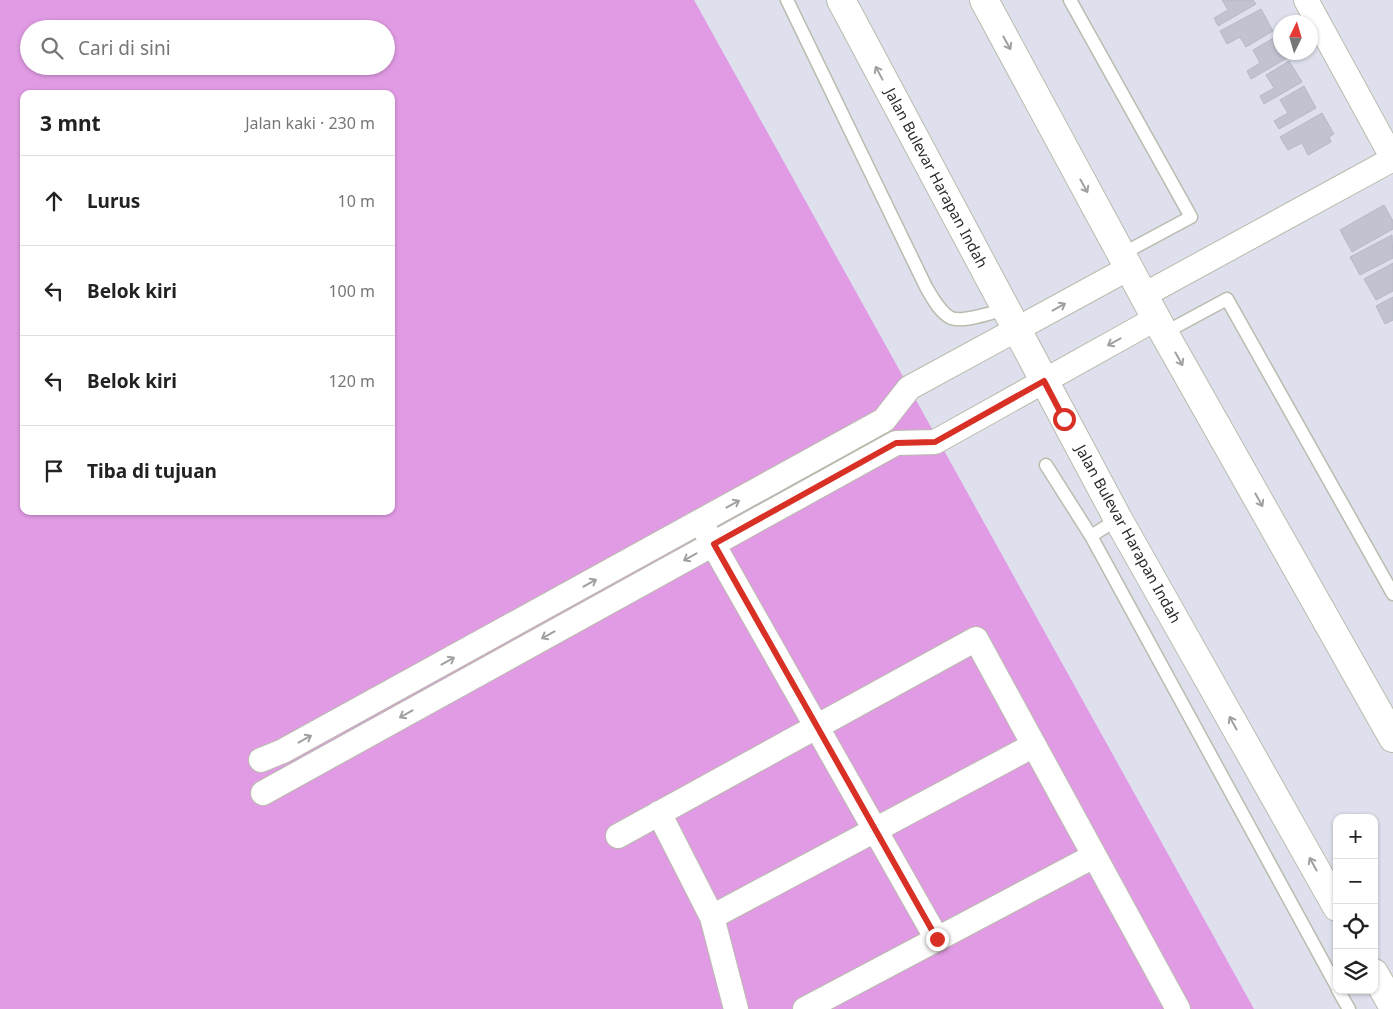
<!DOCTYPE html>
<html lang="id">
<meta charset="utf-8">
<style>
body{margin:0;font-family:"Noto Sans",sans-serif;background:#f2f2f2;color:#222}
.controls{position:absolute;right:15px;bottom:15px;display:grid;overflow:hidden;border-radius:10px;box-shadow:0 1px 4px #0004}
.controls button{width:45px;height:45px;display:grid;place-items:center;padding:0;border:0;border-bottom:1px solid #e0e0e0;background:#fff;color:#222;font:25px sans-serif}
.compass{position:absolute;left:1273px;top:15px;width:45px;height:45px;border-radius:50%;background:#fff;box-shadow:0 1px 4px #0004;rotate:5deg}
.stop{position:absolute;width:15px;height:15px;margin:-11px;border:4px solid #d93025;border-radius:50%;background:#fff}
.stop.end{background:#d93025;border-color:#fff;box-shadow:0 1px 5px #0008}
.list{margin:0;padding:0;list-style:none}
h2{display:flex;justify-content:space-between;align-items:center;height:65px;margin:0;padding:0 20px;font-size:21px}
h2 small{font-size:16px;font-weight:400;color:#767676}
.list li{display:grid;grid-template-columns:32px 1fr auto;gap:15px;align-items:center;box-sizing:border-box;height:90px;padding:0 20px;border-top:1px solid #e0e0e0}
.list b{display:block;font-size:19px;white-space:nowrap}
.list em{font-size:16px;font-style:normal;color:#767676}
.icon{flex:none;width:28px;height:28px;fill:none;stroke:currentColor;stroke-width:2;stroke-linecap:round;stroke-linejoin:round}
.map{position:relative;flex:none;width:1393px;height:1009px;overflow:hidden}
.search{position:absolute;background:#fff;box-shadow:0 1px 4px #0004;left:20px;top:20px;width:375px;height:55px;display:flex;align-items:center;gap:12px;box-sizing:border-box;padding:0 18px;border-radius:28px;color:#767676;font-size:19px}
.panel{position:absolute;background:#fff;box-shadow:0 1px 4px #0004;left:20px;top:90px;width:375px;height:425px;border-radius:10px}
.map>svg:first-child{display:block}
</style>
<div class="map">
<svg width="1393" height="1009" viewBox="0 0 1393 1009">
<rect width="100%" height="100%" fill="#dee0ed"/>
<!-- green -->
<path fill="#e19be4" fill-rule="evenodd" d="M0,0H694L1254,1009H0ZM29,29H386V66H29ZM24,94H391V511H24Z"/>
<!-- building -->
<path fill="#c2c3d0" stroke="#b7b8c9" d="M1222,0H1253L1256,4L1218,26L1214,18L1228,10Z
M1261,9L1273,31L1246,47L1240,37L1227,44L1220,31Z
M1277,36L1280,43V52H1286L1289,57L1251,79L1247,71L1260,63L1253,50Z
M1289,61L1302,82L1264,104L1260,96L1274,88L1266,75Z
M1304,86L1316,108L1279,129L1274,121L1288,113L1280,100Z
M1322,113L1334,134L1329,137L1331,142L1308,155L1302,143L1288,150L1280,137Z
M1384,205L1393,221V229L1352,252L1340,230Z
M1392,235L1393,258L1360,275L1350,257Z
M1393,263V291L1376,300L1364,279Z
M1393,297V320L1385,324L1376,306Z"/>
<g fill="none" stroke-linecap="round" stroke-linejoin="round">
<!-- service casing -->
<g stroke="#babcae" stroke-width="15">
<path id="service" d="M787,0L926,287C932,297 940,313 951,318C963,323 993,312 1006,309
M1070,0L1191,217L1122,254
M1164,333L1227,299L1393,594
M1046,465L1091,536
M1118,519L1091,536L1337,987
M1338,990L1349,1009"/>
</g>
<!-- minor casing -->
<g stroke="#babcae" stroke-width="26">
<path id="minor" d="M1306,0L1393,159
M1144,295L1393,159
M705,530L937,939
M261,760L283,751L884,420L909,388L1129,268
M263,793L896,443L935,442L1157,318
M659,813L712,917L736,1009
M618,836L976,639L1178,1009
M712,917L1034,745
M805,1009L1094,856"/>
</g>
<!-- tertiary casing -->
<g stroke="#babcae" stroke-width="30">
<path id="tertiary" d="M841,0L1118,519L1337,907
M984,0L1164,333L1393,738
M1374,973L1393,1006"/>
</g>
<!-- service -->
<use href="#service" stroke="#fff" stroke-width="12"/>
<!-- minor -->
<use href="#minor" stroke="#fff" stroke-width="24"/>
<!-- tertiary -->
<use href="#tertiary" stroke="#fff" stroke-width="28"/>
</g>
<!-- one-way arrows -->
<defs><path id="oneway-shaft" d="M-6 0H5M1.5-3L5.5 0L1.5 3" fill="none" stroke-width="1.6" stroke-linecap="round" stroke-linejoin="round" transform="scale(1.25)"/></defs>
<g stroke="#a0a0a0">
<use href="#oneway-shaft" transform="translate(1007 43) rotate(61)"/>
<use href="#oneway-shaft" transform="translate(879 73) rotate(-118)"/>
<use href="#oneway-shaft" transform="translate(1084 186) rotate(61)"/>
<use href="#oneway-shaft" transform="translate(1059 307) rotate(-29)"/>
<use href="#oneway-shaft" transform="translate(1114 342) rotate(151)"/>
<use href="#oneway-shaft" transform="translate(1179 359) rotate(61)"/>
<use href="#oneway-shaft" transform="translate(1259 500) rotate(61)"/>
<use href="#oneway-shaft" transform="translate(733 504) rotate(-29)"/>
<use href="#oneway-shaft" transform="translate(690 557) rotate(151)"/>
<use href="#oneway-shaft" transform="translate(590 583) rotate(-29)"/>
<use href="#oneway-shaft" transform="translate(548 635) rotate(151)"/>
<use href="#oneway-shaft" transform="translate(448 661) rotate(-29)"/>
<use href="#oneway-shaft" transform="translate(406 714) rotate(151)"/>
<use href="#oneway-shaft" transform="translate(1233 723) rotate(-119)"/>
<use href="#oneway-shaft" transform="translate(305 739) rotate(-29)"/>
<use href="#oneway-shaft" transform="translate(1313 864) rotate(-119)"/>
</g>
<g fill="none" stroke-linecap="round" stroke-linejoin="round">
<!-- route -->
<path stroke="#d93025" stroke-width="6" d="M937,939L714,544L896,443L935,442L1044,381L1064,419"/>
</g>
<g text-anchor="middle" stroke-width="4" stroke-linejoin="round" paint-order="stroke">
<!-- street labels -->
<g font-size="15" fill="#2c2c2c" stroke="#fff">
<text transform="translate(936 178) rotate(62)" y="5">Jalan Bulevar Harapan Indah</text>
<text transform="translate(1128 534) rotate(61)" y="5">Jalan Bulevar Harapan Indah</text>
</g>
</g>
</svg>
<div class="controls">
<button>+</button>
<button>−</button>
<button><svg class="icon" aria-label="locate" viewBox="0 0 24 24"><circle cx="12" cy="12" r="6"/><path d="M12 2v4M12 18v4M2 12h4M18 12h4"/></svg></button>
<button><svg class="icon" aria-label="layers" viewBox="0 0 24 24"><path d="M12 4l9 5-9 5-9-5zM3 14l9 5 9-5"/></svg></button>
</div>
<svg class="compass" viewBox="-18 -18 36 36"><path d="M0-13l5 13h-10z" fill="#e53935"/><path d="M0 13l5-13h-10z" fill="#767676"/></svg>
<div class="stop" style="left:1064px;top:419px"></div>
<div class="stop end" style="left:937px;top:939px"></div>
<div class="search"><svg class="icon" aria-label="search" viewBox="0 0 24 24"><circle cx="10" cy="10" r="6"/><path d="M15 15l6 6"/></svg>Cari di sini</div>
<section class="panel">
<h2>3 mnt<small>Jalan kaki · 230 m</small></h2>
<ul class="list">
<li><svg class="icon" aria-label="ahead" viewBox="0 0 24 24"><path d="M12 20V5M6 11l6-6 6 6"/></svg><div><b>Lurus</b></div><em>10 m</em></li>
<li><svg class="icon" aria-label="left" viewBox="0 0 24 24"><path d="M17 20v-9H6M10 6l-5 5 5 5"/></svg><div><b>Belok kiri</b></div><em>100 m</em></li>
<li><svg class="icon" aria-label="left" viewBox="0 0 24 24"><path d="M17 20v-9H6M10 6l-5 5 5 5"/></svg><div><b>Belok kiri</b></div><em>120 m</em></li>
<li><svg class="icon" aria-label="arrive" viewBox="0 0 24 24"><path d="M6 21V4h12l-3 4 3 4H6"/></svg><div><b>Tiba di tujuan</b></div></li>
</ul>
</section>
</div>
